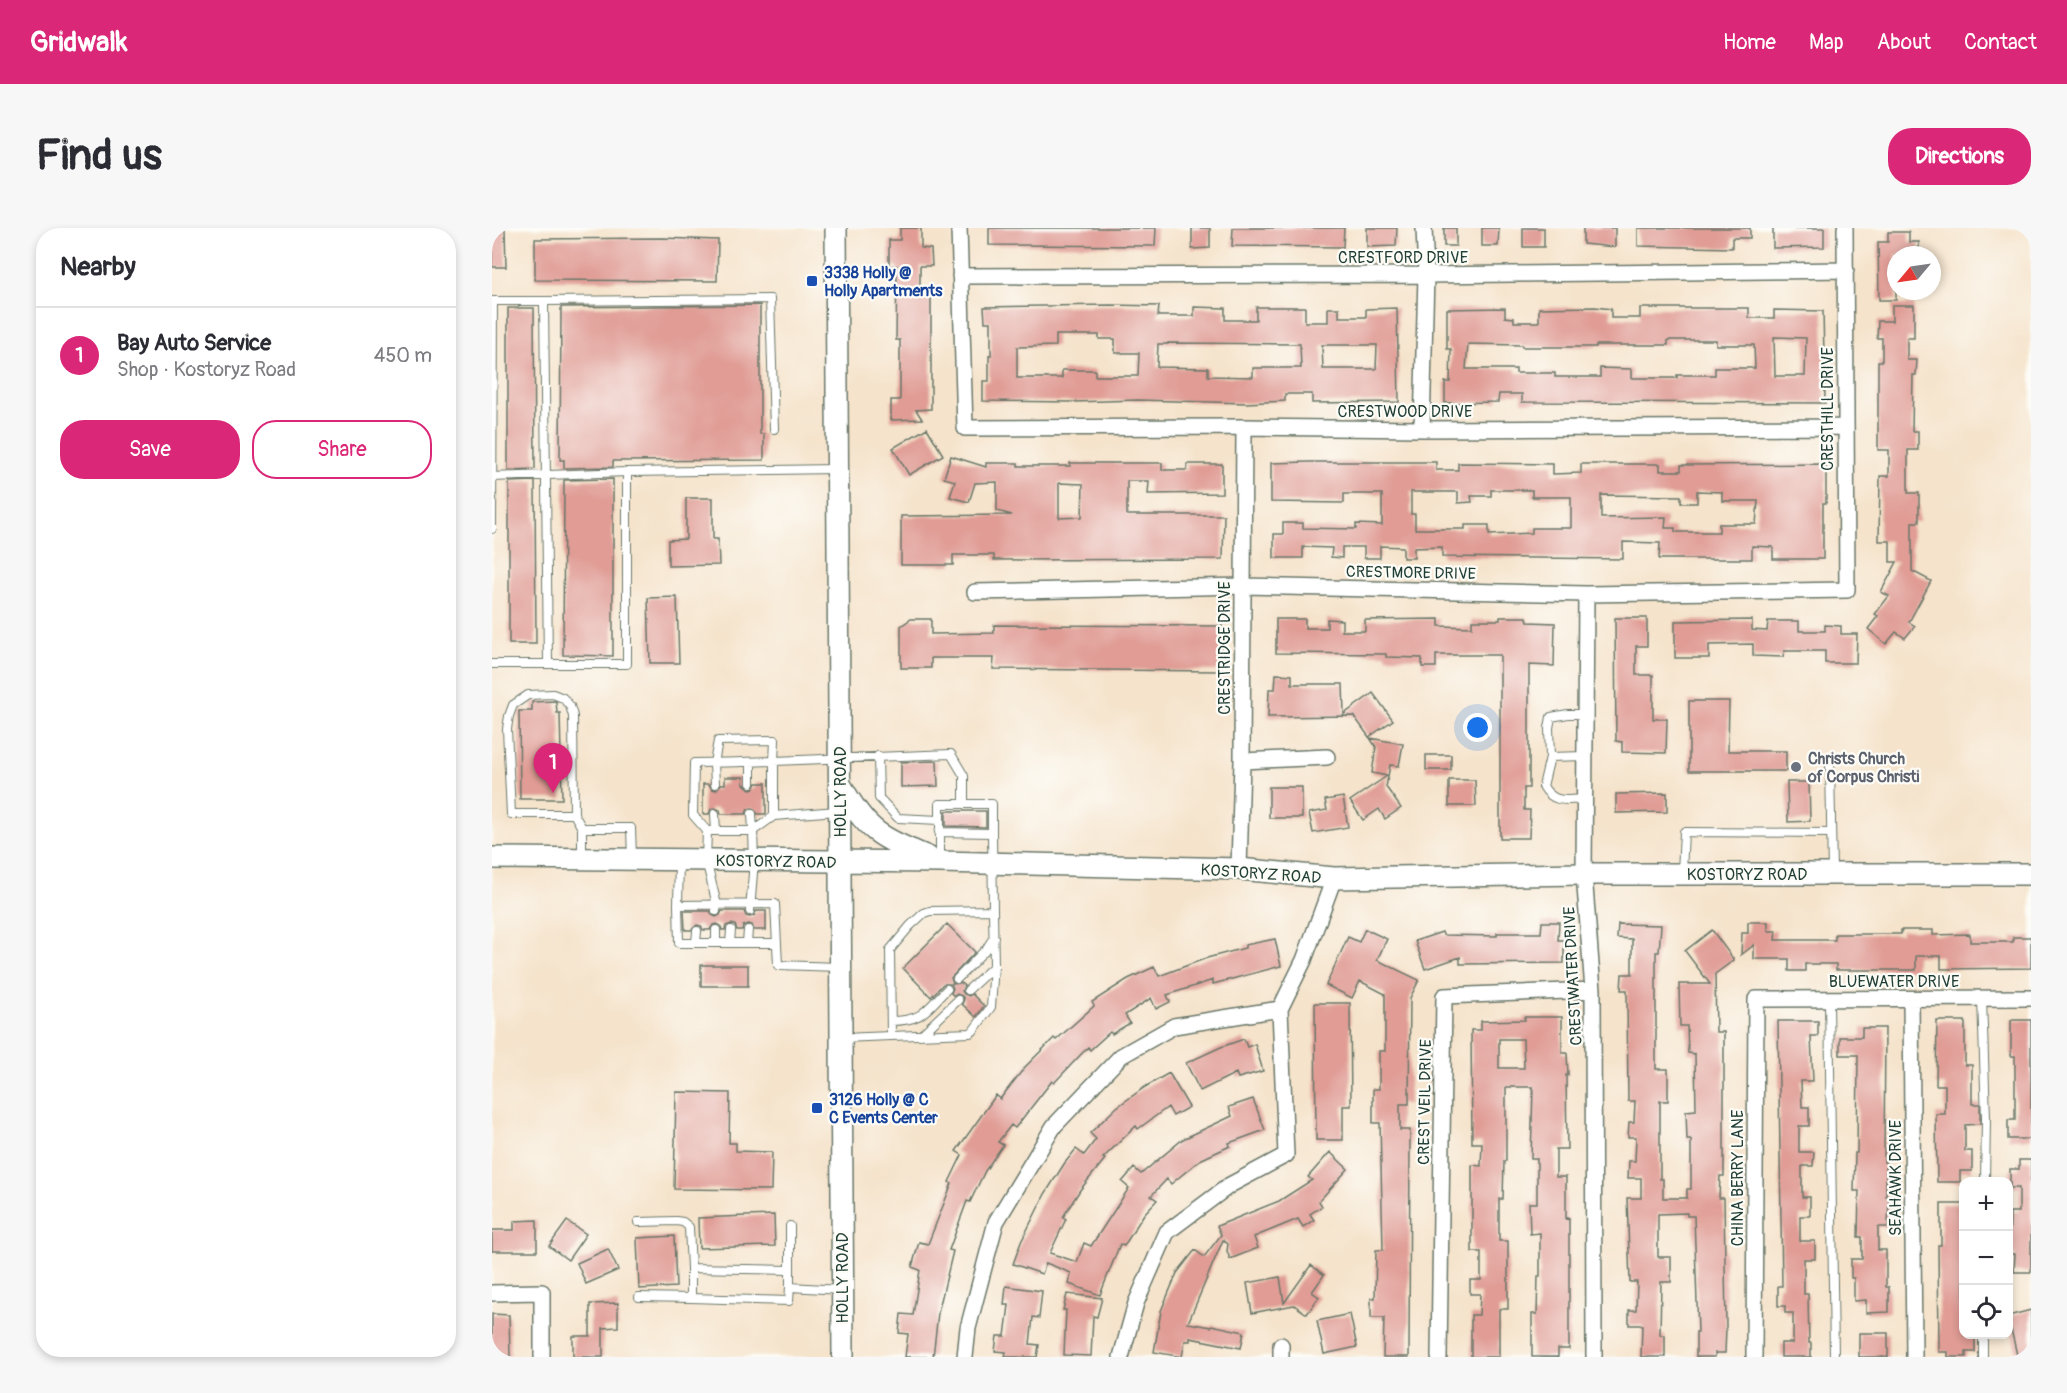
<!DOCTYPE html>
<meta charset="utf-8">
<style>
body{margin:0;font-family:Pangolin,sans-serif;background:#f7f7f7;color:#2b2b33}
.controls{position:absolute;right:18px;bottom:18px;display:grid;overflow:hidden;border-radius:12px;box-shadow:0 3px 9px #0003}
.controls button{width:54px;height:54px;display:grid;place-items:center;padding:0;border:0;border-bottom:2px solid #e1e1e2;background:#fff;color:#2b2b33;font:30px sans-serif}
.compass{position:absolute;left:1395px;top:18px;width:54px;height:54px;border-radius:50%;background:#fff;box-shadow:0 3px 9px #0003;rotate:241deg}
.you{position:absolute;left:986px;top:500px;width:21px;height:21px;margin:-15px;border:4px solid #fff;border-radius:50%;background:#1a73e8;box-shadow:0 0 0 9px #1a73e833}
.badge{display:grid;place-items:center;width:39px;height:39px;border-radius:50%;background:#db2777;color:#fff;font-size:20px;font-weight:700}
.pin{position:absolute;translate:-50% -50px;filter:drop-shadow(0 2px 3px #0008)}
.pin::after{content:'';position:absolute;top:32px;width:21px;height:18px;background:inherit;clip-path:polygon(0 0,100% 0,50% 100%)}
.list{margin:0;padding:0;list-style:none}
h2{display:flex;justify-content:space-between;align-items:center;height:78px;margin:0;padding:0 24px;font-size:26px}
h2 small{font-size:20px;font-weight:400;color:#7c7c81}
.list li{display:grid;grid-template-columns:39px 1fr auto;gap:18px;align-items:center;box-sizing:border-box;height:96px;padding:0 24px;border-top:2px solid #e1e1e2}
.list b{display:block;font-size:22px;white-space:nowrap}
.list p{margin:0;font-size:20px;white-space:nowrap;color:#7c7c81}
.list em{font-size:20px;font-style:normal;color:#7c7c81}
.actions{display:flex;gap:12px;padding:18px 24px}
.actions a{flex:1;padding:14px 0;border:2px solid #db2777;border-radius:24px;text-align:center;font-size:21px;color:#db2777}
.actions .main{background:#db2777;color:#fff}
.icon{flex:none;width:33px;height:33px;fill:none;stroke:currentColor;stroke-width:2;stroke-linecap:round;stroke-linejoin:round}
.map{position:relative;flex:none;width:1539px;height:1129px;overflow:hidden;border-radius:24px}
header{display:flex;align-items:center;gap:36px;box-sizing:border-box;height:84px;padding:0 30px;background:#db2777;color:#fff}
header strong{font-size:28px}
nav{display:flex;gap:33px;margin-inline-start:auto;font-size:21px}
.intro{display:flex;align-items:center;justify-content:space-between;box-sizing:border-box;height:144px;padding:0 36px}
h1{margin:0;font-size:42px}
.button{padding:15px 27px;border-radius:24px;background:#db2777;color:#fff;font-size:21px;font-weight:700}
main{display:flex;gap:36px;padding:0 36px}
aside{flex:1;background:#fff;border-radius:24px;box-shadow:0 3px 9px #0003}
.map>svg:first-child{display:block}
</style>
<header>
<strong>Gridwalk</strong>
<nav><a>Home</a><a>Map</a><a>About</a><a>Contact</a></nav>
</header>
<div class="intro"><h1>Find us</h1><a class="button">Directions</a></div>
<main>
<aside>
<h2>Nearby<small></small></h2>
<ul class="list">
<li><span class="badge">1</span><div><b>Bay Auto Service</b><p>Shop · Kostoryz Road</p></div><em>450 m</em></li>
</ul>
<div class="actions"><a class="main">Save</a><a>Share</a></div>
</aside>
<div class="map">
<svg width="1539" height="1129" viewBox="0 0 1539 1129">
<rect width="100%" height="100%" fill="#fdfcf7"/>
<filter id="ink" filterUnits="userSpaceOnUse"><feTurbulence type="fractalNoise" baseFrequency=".0167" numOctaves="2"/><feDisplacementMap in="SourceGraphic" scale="12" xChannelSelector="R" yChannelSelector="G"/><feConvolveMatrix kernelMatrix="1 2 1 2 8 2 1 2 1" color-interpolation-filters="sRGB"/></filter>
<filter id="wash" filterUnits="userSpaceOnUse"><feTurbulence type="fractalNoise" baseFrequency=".008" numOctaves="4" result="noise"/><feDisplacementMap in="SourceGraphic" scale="24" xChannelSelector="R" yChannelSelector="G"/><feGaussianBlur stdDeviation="1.35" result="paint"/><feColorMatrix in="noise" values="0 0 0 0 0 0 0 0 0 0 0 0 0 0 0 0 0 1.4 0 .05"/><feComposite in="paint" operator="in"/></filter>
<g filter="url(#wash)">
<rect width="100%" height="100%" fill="#f5e3cb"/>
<g id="blocks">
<!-- building -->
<path fill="#e09c95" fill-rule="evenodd" d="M408,0H429V20L439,21L440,38H428V62L439,63V181L424,182L430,191L399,192V172H408V112H404L405,38H397V12H408Z
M497,0H664L663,18L497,17Z
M700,0H718V20L700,21Z
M741,0H852L851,19L740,18Z
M875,0H905L904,18L875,19Z
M952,0H964V18H952Z
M990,0H1007L1006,18H990Z
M1031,0H1052V19H1031Z
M1091,0H1123V19L1091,16Z
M1146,0H1258V10H1240V20L1146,18Z
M1281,0H1332V19L1281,20Z
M0,1H13L14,39H0Z
M1396,4H1417V14H1427V24L1404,27V72H1387L1386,14H1396Z
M170,10L226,12L225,53L43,52V11Z
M268,77V206H272V232L121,233V239L72,240V232H68L69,79Z
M619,77L667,78L666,88H702V79L733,80V92H764V79H813V94H836V80H847V89H874V81L905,80L907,174L820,175V166H793V173L755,175L646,172L581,174L491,173V153H497V127H499V94H493L492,79ZM564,107H607V111H623V125H647L646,148H603V142H570V150H525V119L564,118ZM676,115L808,116L809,140H761V149L716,148V140L665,139L666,116H676ZM830,117H885L884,141H831Z
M1400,77H1422V110H1415V132H1425L1424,147H1421L1420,203H1426V222H1416V265H1427V294H1420V343L1439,353L1417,394L1423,398L1413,410L1404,404L1394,416L1376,401L1386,388L1383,386L1397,368L1389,364L1405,334H1398V313H1387L1388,248H1397V222H1386V133H1390V110H1385L1386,93H1400Z
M1103,79L1119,81V90H1148V80H1257V90H1282V82L1331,83L1333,175L1030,174V166H1007L1006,174L953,175V154H958L959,121H955V81L1013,80V89L1022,90V94H1047V80ZM1282,109L1314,110L1313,148H1283ZM1176,112H1224V117H1262L1263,140H1223V147H1185V150H1140V141L1108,140V149H1063V145H1024V141H974L976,116L1030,117V119H1104V117H1176Z
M16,80H42L43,241L16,242Z
M435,200L451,227L417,247L401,220Z
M459,228L494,239V235H526V238H578V235H670V242H695V236H730V265L656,266L657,253H635V287H732L731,331L502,332V327H461V337H409V288L520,287L505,283V254L483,255L477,274L458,269L463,253L452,250ZM567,255L591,256L590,289L567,290Z
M817,234H944V242H966V235L1061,236V246L1089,245V236H1168V243H1189V237L1334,236V275H1331V331H1281V319L1260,318V331H1167L1168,315L1131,314V331L950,329V319L922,320V330H911V319L888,318V330H872V319H850V330L839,329L840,320L811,319V330H782V306H791V295H811V300L864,301V296L890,297V266H852V275L779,274V235ZM999,262H1040V269H1079V300H1040V305L997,307V297H973V301H923V286H919V264H966V275L980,274L979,268H999ZM1205,263L1230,264V273H1266L1264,296H1227V304H1183V300H1173L1174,289L1109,290V267L1189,268V275H1205Z
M121,251V428L71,427L72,252Z
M43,253L44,416H17V254Z
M194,270H221V311H226L227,337L176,338V312L194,311Z
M185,369L187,435H158L156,370Z
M1008,389H1035L1036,394L1063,395L1062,438L1037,437V560H1032V582H1038L1037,610H1008V427H944V439H930V430L894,429V426L784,425V391H813V400H835V391L850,392V403H873V392L947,391V398L980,399V392H1008Z
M1123,390H1155V418H1144V447H1161V491H1175L1174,525L1130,524V514L1124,513Z
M419,391H439V406L502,405V397L730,398L729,443L501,441L502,430H439V440H409V398Z
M1260,392V402L1275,403L1276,393H1307V403H1333V397L1349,398V406H1365L1364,435H1333V423H1292L1291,429L1261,428V416L1217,417V430H1183V393Z
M784,446L800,447V456H851L852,486L881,465L901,492L877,509L862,488L776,489L777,461H783Z
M64,473L65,485H68L70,571H28L27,483H40V474Z
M1197,473H1237L1236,523H1294V543H1197Z
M878,510L911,516L907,538L898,537L894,559L909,580L893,591L887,581L871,592L858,573L895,548L880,545L884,519Z
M934,527H959V542H934Z
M445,533L446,558L409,559V534Z
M233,549H252L251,555L258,561L262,560L265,555H274V586H266L260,580L256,581L254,586H229L228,582L223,580L219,581L217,586H211V556H217L220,561L224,562L229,556H233Z
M957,552H983L984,578H957Z
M1295,554H1317L1318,593L1296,594Z
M777,559H810V590H777Z
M1175,565V584L1124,585V566Z
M851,569L856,599L821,605L817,585L835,582L833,572Z
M454,583H494V599L454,598Z
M192,683H218L220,687L224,689L228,687L230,683H252L254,688L258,689L263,687L264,683H274V702H262L260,697L256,696L251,698L250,702H245L243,697L239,696L234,698L233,702H230L229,699L225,696L221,697L218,702H211L209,698L205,697L199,702H193Z
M1050,694H1067L1066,712H1072V735L968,736V729L933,741L923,713L950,704L951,707L1005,708V705H1049Z
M1256,694H1276V703H1284L1283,712H1343V706H1409V702H1441V707L1478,706V714H1521V709H1539V740L1449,741V728H1424V742H1344V736H1313V743H1297V731H1262V717L1249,727L1250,705H1256Z
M455,696L483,724L459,750L461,756L469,755L472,758L470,763L472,766L477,768L480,766L492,778L484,789L470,776L472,771L470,768L465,766L462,768L459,765L461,760L459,756H451L439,769L411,740Z
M1126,696L1169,697L1167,724H1164V841H1176V873H1168V951H1171V970H1195V961H1199V912H1195L1194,883L1204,882L1203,826L1196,825L1195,798H1188L1187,756H1218L1193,723L1220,702L1242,732L1223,746L1224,804H1232V948H1228L1227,970H1232L1234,1099L1233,1125H1223V1129H1204V1104H1206L1202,988H1195V985L1166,986V1029H1179V1054H1169L1168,1107H1173V1129H1149L1150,1097H1137V1082H1144L1145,1054H1138L1135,970H1149V950H1136L1137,933H1143L1144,909H1136L1137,894H1142L1143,873H1136L1135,762H1129L1130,746H1140V711L1125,710Z
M873,701L895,711L885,732L927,752L918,770L917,876H908V902H918L917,1129H891L892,1090H879V1070H883L884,1022H891L888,895H881V861H887V823H893V766L868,753L860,770L834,757L856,709L867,714Z
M783,711L789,738L721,756V752L675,767L678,774L664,781L659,770L633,787L638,795L620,806L618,804L598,822L596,819L562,855L560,853L523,900L519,897L506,914L511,917L493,943L478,974L475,973L457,1022L461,1023L446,1085L441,1129H413L416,1106L407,1105L409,1086L421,1087L428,1042L420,1039L427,1014L436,1016L460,955L457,954L470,927L464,923L504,867L508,871L533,839L562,810L564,812L602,778L600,774L636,751L662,739L667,748L715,730L753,720V717Z
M209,737H256V758H209Z
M823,775H858L859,878H851V912H824Z
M1032,789H1070V825H1075L1076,847H1074L1075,921H1064V949H1074V991L1077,990V1121H1066V1129H1040V1086H1045L1046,1048H1048V1005L1038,1006L1037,975H1045V931H1039L1041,859H1014V933H1012L1011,971H1007V1013H1016V1081H1007V1129H979V1087H987L988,1066H978V1052H989V1024H980V937L989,938L990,915H980L979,802H989V793L1033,792ZM1007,811H1031L1032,840H1007Z
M1519,792H1539V911H1516V892H1523V828H1519Z
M1286,793H1326V808H1319L1321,853H1309L1310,879H1317V898H1307V924H1322L1321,938H1310V969H1318V988H1308V1013H1323V1031H1312V1066H1316L1317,1115H1319V1129H1289V1115H1301V1085H1293V1078H1286V1058H1290Z
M1445,793H1473V837H1480V876H1488V896L1473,897V923H1480V943H1468V954H1445L1444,886H1453V857H1444Z
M1370,800H1393L1392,934H1394V968H1397L1396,999H1386V1022H1394V1059H1397V1084L1374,1085V1072L1362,1073V1050H1359V1031H1370V1009H1366L1367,963H1362L1363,925H1365L1366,827H1348V809H1370Z
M752,811L755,819L763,816L771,843L746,850L744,845L708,863L694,835L729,819Z
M677,845L697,879L681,888L676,879L646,901L644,898L611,930L613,931L588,962L571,989L574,991L558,1025L585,1034L592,1015L599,1018L637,960L630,954L642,940L649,946L691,911L740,888L737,879L761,871L773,902L737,915L738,918L708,932L679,956L675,951L659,968L665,972L652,986L632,1018L628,1016L608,1067L577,1056L579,1045L554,1035L550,1046L521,1036L529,1014L553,966L572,936L584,921L592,927L604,911L598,905L625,879L653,859Z
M184,864L238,865L237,915H244V923L280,924L279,962L182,961Z
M838,924L856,941L827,973L830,978L818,986L822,992L811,999L806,991L762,1009L766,1020L738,1031L735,1023L736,1016L731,1012L696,1095L719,1099L720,1097L752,1104L749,1120L698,1110V1113H693L690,1129L662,1124L669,1083L685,1045L703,1022L712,1029L729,1007L725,998L787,973L820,952L816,949Z
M1527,932H1539V1044H1522L1523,1026H1517L1518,984H1527V960H1518V941H1527Z
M1449,976H1472V1107H1483V1124H1474V1129H1456V1124H1447L1446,1017H1449Z
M282,987L283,1018L207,1020L206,990Z
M45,992V1023H0V1002H22V993Z
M75,993L94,1006L76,1032L57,1018Z
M182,1008L184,1059L147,1061L145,1010Z
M116,1021L126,1042L94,1056L85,1035Z
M819,1037L832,1047L820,1064L827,1069L815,1086L802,1077L760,1085L755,1055L788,1049L792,1075Z
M514,1058L550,1063L547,1090L541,1089L538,1116L547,1117L545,1129H513L514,1124L503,1123L505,1108H513L517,1077H512Z
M575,1066L610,1070L605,1089L601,1088L599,1128L572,1127L574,1082H571Z
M126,1075V1099L111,1100V1129H81V1108H98V1076Z
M1539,1082V1124L1525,1127L1516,1088Z
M0,1086L17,1087L18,1129H0Z
M858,1086L865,1119L832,1126L825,1093Z
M1367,1105H1396V1129H1367Z"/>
</g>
</g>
<g filter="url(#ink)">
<use href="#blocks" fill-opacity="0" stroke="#6a7769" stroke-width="1.5"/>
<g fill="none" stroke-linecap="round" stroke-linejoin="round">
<!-- service casing -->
<g stroke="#6a7769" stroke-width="10">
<path id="service" d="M52,73L278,71L282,201
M1,249L135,244
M0,301L1,73H52L56,436
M0,436H135V244L344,241
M386,528L387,570L406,590L447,592
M1058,529L1093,528
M1338,538L1340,644
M259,555V534
M1093,571C1075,572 1061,576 1051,558L1058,529L1057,500L1059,489L1076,486H1093
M82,586H19L15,501L17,488L21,477L36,467L61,466L71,470L78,478L81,488L82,586L90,600V629
M223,586L224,603
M260,586L261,603
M282,588V533L459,526L472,548V576
M90,600H139L140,630
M215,603L201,587L202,535C229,535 256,534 282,533L283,512L226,513L222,535L223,556
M261,603L282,588L345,583
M448,631V576H500V605
M1190,644L1192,604L1339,605
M186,677L187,633
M224,683L225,677L214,632L215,603H261L262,632L258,683
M224,702V715
M204,715L205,703
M238,715L239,702
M255,715L256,702
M285,715H187L186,677L283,676L286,737L347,739
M465,751L495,720L502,709
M476,762L502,738
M1490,770L1494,890L1493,954
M1337,771L1342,1129
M399,793C431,793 434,782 455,761
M429,807L466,772
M399,808L478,805L481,803L499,779L502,738L501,682
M350,810L399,808L398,722L418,698L432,685L438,683L501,682L500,605L447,604
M146,994L184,993L191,994L197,999L199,1040
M298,1042V998
M298,1059V1042L199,1040V1070L297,1073L298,1059L349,1062
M147,1069L199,1070
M1491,1129V1106"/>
</g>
<!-- minor casing -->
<g stroke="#6a7769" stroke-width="18">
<path id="minor" d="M467,0L473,200L752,199L930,201L1353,199
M468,48L934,47L1354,42
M930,201L934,47L932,0
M483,364L751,358L1094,366L1355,362L1353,0
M1094,366L1092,646L1101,762L1102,1129
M750,533L835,529
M747,641L750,533L752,199
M1419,771L1422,1129
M0,1065L50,1064V1129
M789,1117V1129
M473,1129L476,1100L504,994L562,898L629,828L682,798L788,781
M629,1129L644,1075L675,1004L738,957L794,927L788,781L812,732L842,650
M947,1129L952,768L1101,762
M1262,1129L1264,771L1539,770"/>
</g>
<!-- secondary casing -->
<g stroke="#6a7769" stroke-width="24">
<path id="secondary" d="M344,0L351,1129
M348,556C375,604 387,609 436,629
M0,630L448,634L747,641L842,650L1092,646H1539"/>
</g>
<!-- service -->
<use href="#service" stroke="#fff" stroke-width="8"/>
<!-- minor -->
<use href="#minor" stroke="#fff" stroke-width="15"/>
<!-- secondary -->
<use href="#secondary" stroke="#fff" stroke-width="21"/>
</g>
</g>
<!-- markers -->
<g fill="#1a4fb4" stroke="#fdfcf7" stroke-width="2">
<rect x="314" y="47" width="12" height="12" rx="3"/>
<rect x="319" y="874" width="12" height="12" rx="3"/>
</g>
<circle fill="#6b7280" stroke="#fdfcf7" stroke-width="2" cx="1304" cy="539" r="6"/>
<g text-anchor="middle" stroke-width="4.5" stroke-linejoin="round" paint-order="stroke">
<!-- street labels -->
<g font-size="16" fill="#1f3d34" stroke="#fdfcf7">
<text x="911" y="35">CRESTFORD DRIVE</text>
<text transform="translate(1335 181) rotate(-90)" y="6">CRESTHILL DRIVE</text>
<text x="913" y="189">CRESTWOOD DRIVE</text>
<text transform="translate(919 344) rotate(1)" y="6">CRESTMORE DRIVE</text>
<text transform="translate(732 420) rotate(-90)" y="6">CRESTRIDGE DRIVE</text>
<text transform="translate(348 564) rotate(-90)" y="6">HOLLY ROAD</text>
<text transform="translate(284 633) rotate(1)" y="6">KOSTORYZ ROAD</text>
<text transform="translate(769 645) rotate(4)" y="6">KOSTORYZ ROAD</text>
<text x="1255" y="652">KOSTORYZ ROAD</text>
<text transform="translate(1080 748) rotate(-93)" y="6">CRESTWATER DRIVE</text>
<text x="1402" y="759">BLUEWATER DRIVE</text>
<text transform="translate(932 874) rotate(-89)" y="6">CREST VEIL DRIVE</text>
<text transform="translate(1245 950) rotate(-90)" y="6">CHINA BERRY LANE</text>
<text transform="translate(1403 950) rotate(-90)" y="6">SEAHAWK DRIVE</text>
<text transform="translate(350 1050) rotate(-90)" y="6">HOLLY ROAD</text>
</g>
<!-- transit labels -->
<g font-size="16" font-weight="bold" fill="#164399" stroke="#fdfcf7" text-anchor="start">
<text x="332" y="50">3338 Holly @<tspan x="332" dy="18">Holly Apartments</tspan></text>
<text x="337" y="877">3126 Holly @ C<tspan x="337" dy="18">C Events Center</tspan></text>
</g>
<!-- worship labels -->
<g font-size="16" font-weight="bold" fill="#5b616d" stroke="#fdfcf7" text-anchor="start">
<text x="1316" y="536">Christs Church<tspan x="1316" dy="18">of Corpus Christi</tspan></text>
</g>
</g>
</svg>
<div class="controls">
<button>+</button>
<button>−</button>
<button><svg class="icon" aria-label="locate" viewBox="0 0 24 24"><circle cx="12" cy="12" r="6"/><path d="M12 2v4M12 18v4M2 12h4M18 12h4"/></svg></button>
</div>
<svg class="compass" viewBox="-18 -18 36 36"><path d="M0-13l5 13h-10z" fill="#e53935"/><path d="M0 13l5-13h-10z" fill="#7c7c81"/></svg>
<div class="you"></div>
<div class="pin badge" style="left:61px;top:565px">1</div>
</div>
</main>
